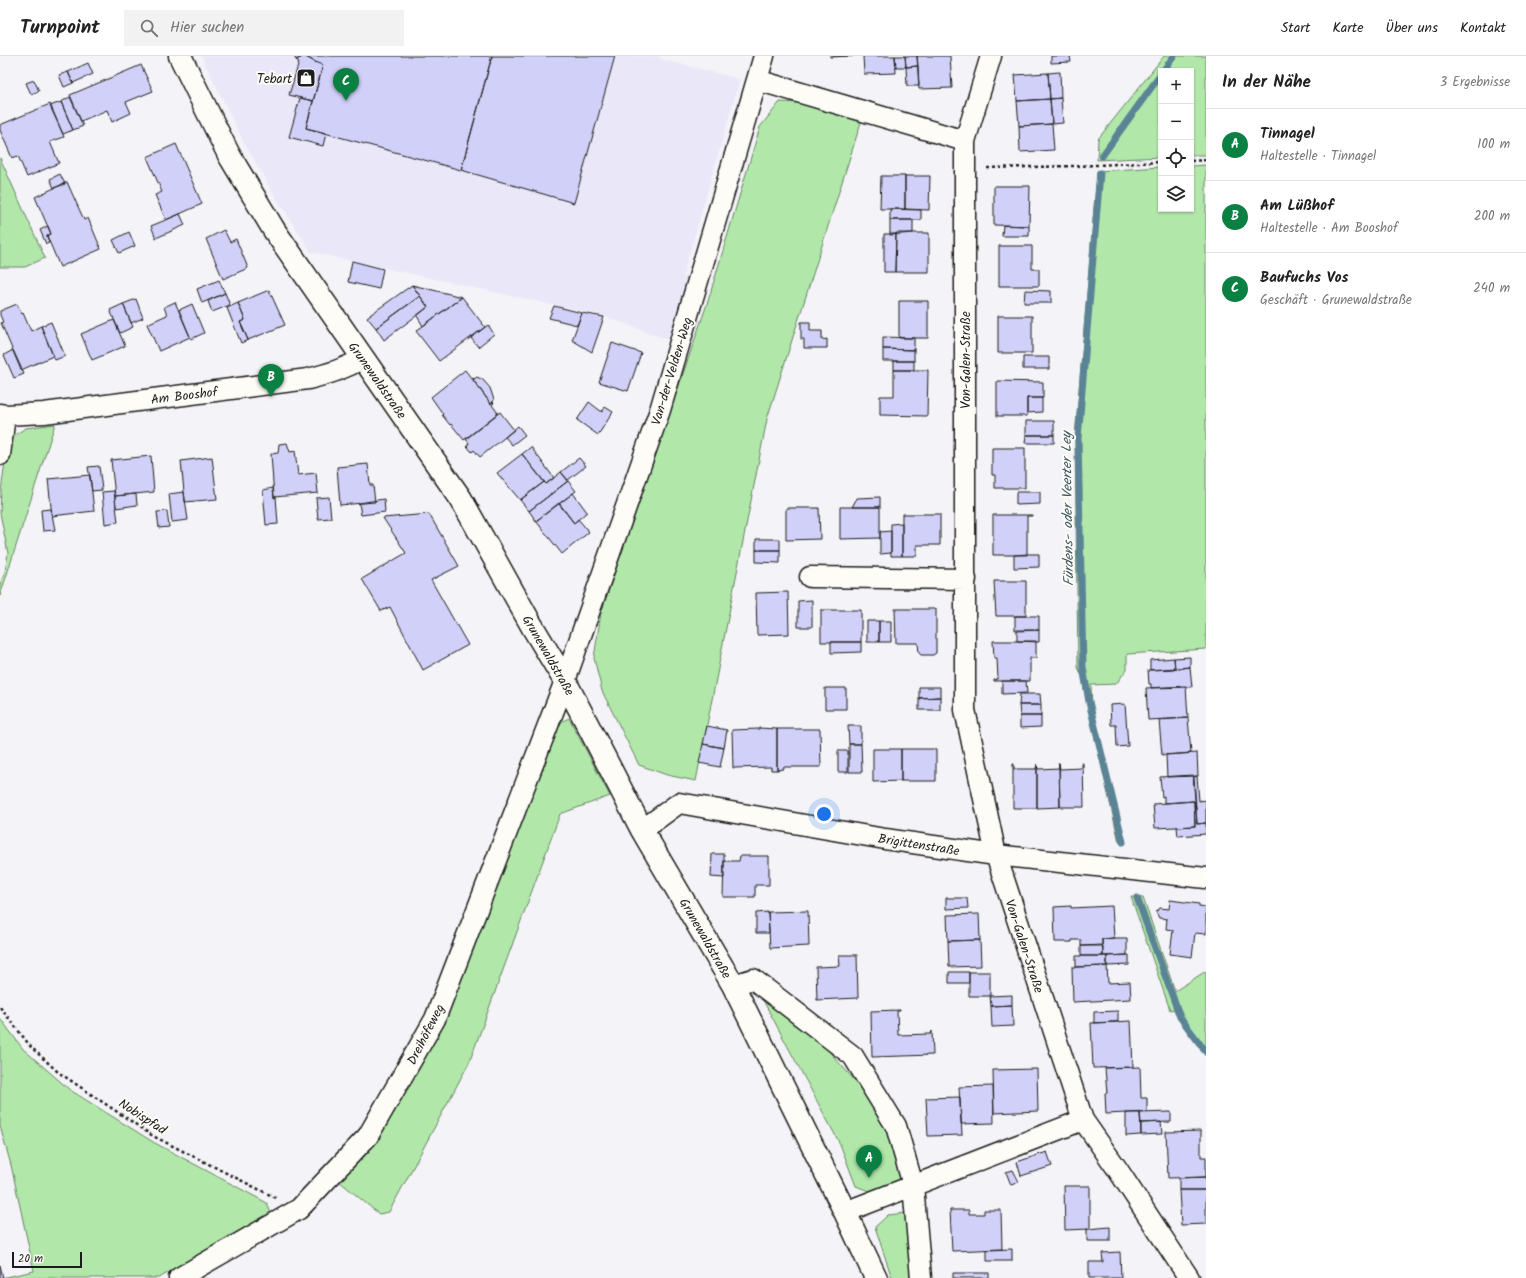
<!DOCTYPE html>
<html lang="de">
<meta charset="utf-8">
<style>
body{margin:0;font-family:Kalam,sans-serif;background:#f2f2f2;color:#222}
.controls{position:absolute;right:12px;top:12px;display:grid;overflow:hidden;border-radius:0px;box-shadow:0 1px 3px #0004}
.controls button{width:36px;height:36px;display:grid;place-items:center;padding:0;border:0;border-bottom:1px solid #e0e0e0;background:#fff;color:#222;font:20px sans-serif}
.scale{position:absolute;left:12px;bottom:10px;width:70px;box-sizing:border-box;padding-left:4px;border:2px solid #1c1c1c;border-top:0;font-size:11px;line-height:14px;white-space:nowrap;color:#1c1c1c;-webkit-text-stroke:3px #fdfcf7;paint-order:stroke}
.you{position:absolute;left:824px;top:758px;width:14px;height:14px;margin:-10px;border:3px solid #fff;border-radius:50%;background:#1a73e8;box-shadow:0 0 0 6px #1a73e833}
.badge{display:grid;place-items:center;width:26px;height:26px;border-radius:50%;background:#0b8043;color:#fff;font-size:13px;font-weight:700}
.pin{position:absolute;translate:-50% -33px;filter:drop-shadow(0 1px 2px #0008)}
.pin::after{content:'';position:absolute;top:21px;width:14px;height:12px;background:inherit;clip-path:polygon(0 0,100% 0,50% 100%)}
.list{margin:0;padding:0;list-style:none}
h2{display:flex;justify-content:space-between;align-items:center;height:52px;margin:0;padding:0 16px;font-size:17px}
h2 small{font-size:13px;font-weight:400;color:#767676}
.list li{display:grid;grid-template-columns:26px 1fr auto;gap:12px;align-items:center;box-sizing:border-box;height:72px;padding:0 16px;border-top:1px solid #e0e0e0}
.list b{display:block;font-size:15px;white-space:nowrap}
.list p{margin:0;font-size:13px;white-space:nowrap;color:#767676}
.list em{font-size:13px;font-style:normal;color:#767676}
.icon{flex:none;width:22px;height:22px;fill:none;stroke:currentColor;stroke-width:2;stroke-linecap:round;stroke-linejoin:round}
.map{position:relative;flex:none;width:1206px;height:1222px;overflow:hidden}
header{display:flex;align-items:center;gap:24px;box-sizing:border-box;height:56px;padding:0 20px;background:#fff;border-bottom:1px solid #e0e0e0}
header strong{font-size:19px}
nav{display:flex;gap:22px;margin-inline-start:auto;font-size:14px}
.search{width:280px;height:36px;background:#f2f2f2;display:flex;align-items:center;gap:10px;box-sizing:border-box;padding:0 14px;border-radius:0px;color:#767676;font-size:15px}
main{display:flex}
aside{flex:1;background:#fff}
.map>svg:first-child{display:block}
</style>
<header>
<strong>Turnpoint</strong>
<div class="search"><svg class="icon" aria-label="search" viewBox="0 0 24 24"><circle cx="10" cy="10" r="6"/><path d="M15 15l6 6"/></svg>Hier suchen</div>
<nav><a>Start</a><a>Karte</a><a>Über uns</a><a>Kontakt</a></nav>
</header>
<main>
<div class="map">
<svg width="1206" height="1222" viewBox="0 0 1206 1222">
<rect width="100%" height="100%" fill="#f4f3f7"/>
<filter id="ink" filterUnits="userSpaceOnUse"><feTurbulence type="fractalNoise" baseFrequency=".025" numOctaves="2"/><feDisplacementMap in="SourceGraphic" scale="8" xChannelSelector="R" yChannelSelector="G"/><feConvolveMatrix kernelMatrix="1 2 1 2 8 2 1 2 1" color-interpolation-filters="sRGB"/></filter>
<g filter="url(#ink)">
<!-- built -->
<path fill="#eae8f8" d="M201,0H660V3L740,23L683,220L691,223L672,285L604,260L311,196L273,137L242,83Z"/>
<!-- green -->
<path fill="#b1e8aa" stroke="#668263" d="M1164,0H1206V99H1191V15H1161V101L1097,104L1098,83Z
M780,46L803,47L862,63L767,363L696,725L667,719L639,709L602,635L594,602L601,557L708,245L760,71Z
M0,102L45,202L25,211H0Z
M1206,109V593L1127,598V613L1116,628L1091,629L1092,649L1125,786H1119L1087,647L1086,630L1078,611L1075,382L1097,115L1161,111V153H1191V110Z
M55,368L0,540V528L5,516L8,497L0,457L1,435L7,390L13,380L26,372Z
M569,662L610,740L560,758L469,1007L389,1156L379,1158L339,1125L375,1083L557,668Z
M1131,841L1143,842L1175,935L1206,915V1000L1178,962L1175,953L1170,954Z
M765,945L817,982L858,1028L891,1078L902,1125L869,1135L856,1130L840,1088L764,946Z
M0,962L23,993L70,1034L153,1086L267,1147L271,1158L159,1222H1L34,1215L11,1109L0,1070Z
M906,1157L913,1222H892L875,1171L888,1159Z"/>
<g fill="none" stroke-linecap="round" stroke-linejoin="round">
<!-- stream -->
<path stroke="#5a8495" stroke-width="7" d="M1163,15L1174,0
M1102,100L1161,18
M1100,117L1078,383L1083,611L1089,646L1123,786
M1137,842L1180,961L1206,996"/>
</g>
<!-- building -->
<path fill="#d1d0f9" stroke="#1c1c1c" d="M294,0H304L296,4Z
M304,0L315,6L323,9L313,45L289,39L299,6L296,4Z
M305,0H492L461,114L306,72L323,9L315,6Z
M492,0H615L574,147L461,114Z
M830,0H853L830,1Z
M863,0H895L896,17L864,18Z
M895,0H905L906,11H896Z
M905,0H917L918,10L906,11Z
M917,0H950L952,32L919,33Z
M1051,0H1070L1071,6L1051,7Z
M88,7L93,18L73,27L68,16Z
M141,9L153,35L126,46L131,57L112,66L107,54L81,65L70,39Z
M918,10L919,30H907L906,11Z
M68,16L73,27L64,31L59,19Z
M1060,16L1061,42L1050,43L1048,17Z
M1048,17L1050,43L1017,45L1015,19Z
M34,24L39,35L31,38L26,27Z
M70,41L83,70L73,74L61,46Z
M300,42L313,45L306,72L326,77L323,90L289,81Z
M1061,42L1063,67L1052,68L1050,43Z
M1050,43L1052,68L1019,70L1017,45Z
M61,46L73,74L63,78L50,50Z
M50,48L64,81L50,86L59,107L27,121L18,100L12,102L0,74V69Z
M1052,68L1054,94L1020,96L1019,70Z
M176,88L202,148L166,164L155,139L162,136L147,101Z
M60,118L65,128L54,132L50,123Z
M881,120H905V153H880Z
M905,120H930L929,154L905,153Z
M67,126L84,164L88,162L101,193L60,211L47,180L51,178L35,141Z
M994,130H1030L1029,170L994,169Z
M890,153L921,154V164H890Z
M180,158L185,169L156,182L151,170Z
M890,164H913V177L890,179Z
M1003,169L1029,170V180H1002Z
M48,170L51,178L47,180L49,187L46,188L40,174Z
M224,174L230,186L236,183L248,212L223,223L206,183Z
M129,176L135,190L119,197L113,184Z
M896,177H929V216H895Z
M884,178H896L895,216H884Z
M999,190H1032V213H1039V230H999Z
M352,205L383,213L379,233L348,226Z
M219,224L225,237L202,247L197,233Z
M412,229L420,240L376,272L367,261Z
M412,229L462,241L423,270L417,260L428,251Z
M269,234L285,269L248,284L240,266L245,264L238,247Z
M1025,234L1051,235V247H1024Z
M225,237L230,249L212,256L208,245Z
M420,240L428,251L384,284L376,272Z
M462,241L485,271L439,305L416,275Z
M136,243L143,262L131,267L123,248Z
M899,245H928V282H899Z
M175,246L190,281L159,295L147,268L167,259L164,251Z
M238,247L245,264L240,266L248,284L241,287L227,252Z
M17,248L22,258L23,257L31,275L41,270L53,300L21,314L1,267L3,266L0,259V255Z
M123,248L133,271L120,277L110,254Z
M192,248L204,277L191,283L179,254Z
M554,250L582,257L577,269L549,262Z
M582,257L604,261L592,296L572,284Z
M998,260H1032V297H998Z
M114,264L125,290L92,304L81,278Z
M51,266L65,300L55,304L41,270Z
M801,266H810V275H822V284L827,283V292H804V283H801Z
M488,269L494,278L478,291L471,282Z
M883,281L914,282V294L883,293Z
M612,287L641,297L628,335L599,326Z
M883,293L914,294V305H883Z
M13,294L24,318L14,322L4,299Z
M1023,301H1049V313H1023Z
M894,305H914V314H894Z
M465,314L472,323L474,322L473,324L491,348L493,346L494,347L492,349L498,357L464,384L451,368L450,369L442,359L443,358L431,341Z
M894,314H928L927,360L880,359V340H894Z
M477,321L483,324L490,332L494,344L491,348L473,324Z
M997,325L1043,326V342H1027V360H997Z
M1027,342H1042V356L1027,357Z
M589,346L602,356L605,351L613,356L598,379L577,364Z
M500,356L514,374L480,401L474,394L472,396L467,390L469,387L466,383Z
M1026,365H1054V379H1026Z
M518,370L525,379L512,389L505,381Z
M1026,379H1054V387H1025Z
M287,387L290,396L295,395L298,419L316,417L318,437L274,441L271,398L278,397L279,388Z
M531,391L554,422L546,428L522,398Z
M992,392H1025V432H995V419H992Z
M522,398L544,426L520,444L497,417Z
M151,400L154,436L115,440L111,404Z
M212,401L217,443L185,446L181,405Z
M579,402L586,410L568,424L561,416Z
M368,408L370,429H373L375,446L340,449L337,411Z
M99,410L102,434L92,435L88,411Z
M561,416L568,425L529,455L520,444L544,426L546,428Z
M90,419L94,455L52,460L48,423Z
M568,425L576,435L536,465L529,455Z
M273,432L274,442L276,441L278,468L266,469L263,434Z
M114,435L118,466L105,468L102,436Z
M184,436L188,464L172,466L169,438Z
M1016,436H1040V448L1016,449Z
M573,437L587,456L574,467L559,448Z
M136,438L137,449L116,452L115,440Z
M329,441L331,462L318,463L316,442Z
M880,441V451H852L857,442Z
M384,443L385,456L361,459L359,447Z
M559,447L574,467L578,463L589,476L562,498L536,465Z
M840,451H880V482L840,483Z
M786,452H819L820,483L786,484Z
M51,453L55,474L43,475L41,454Z
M167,455L169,471L159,472L157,456Z
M429,458L459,510L431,524L468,589L423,614L390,551L381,555L362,523L406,497L383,462Z
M902,458H940V489H917V500H902Z
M993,459H1032V460H1027V499H993Z
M902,467V500H891V468Z
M891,475V497L880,498V476Z
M756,483H780V494H756Z
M756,494H780V507L756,506Z
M1027,498H1039V511L1014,512V499Z
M994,525H1026V560H996Z
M788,536L789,578L757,579L756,537Z
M812,544V571H798V545Z
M895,553H936V597L933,599H921L919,597L918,587H896Z
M821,554H861V586H821Z
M1015,560H1039V574H1015Z
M867,565H879V586H867Z
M879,565H891V586H879Z
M1039,574V586L1017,585V575Z
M993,585H1036V602H1030V625H994V624L998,623L997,602H994Z
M831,586H861V596L831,597Z
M1190,601V611L1175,613L1174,602Z
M1174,602L1175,613L1150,614V604Z
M1190,611L1192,631L1151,632V628H1149L1148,614Z
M1002,625H1026L1027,637L1002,638Z
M1186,630L1188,662L1148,664L1146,632Z
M919,631H940V641L919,642Z
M825,632H846V653H825Z
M1020,638H1040L1041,649H1019Z
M940,641V654H919V642Z
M1125,648L1128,690L1117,691L1116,669H1111L1110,649Z
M1019,649H1041V660H1020Z
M1020,660H1041V671L1020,672Z
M1188,662L1191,697L1162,699L1159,664Z
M707,670L727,674L724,692L703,688Z
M848,670H861V688H849Z
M759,672L777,673V714H771V711L733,712L732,674L759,673Z
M777,673H820L821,711H783V713L777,714Z
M703,688L724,692L720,711L699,707Z
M849,688H861L862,716H849Z
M873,693H901V725L873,726Z
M901,693H936V725H901Z
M838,695H848V716H838Z
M1197,697L1198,720L1167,721L1166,699Z
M1059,707L1060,713L1082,712V707H1083L1084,751H1060Z
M1059,707L1060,751L1037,752V708L1038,713L1059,712Z
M1013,708H1014V713H1036L1037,708V752H1013Z
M1193,719L1197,768L1206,767V778L1178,780L1177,771L1195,770L1194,745L1164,747V740L1162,741L1160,721Z
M1197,720L1199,745L1206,744V767L1197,768L1194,721Z
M1194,745L1195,770L1155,772L1153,748Z
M712,798H724V822L711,821Z
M740,800H769V829H755V841H723L724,805H739Z
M946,842H967L968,852L946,853Z
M1170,844L1199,848V850L1206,851V878L1195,877L1192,901L1170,898L1173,874L1166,873L1167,863L1159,862L1156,856L1160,852L1169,853Z
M1071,850V852L1112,850L1114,882L1102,883V889L1081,890V884H1072V886H1055L1054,851Z
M808,855L809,890L770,892L768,856Z
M768,856L769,877H756V857Z
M979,858L980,884L948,885L947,859Z
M1114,882H1127V899L1103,900L1102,883Z
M980,884L981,910L949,911L948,885Z
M1081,890H1103V900H1081Z
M839,899H857L858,942L817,944L816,911L840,910Z
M1129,899V909L1107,910V900Z
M1076,900H1107V910L1076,911Z
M1107,910L1108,927L1130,926L1131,943L1073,946L1072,911Z
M949,916H969V927H949Z
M969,916H990V940H969Z
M1012,939V949L991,950L990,940Z
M1012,949L1013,970L992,971L991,950Z
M900,954V955H897L898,979L931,978L932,975L933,999L872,1001L871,955Z
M1118,955V966L1094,967V956Z
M1131,965L1133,1011L1093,1012L1091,967Z
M1140,1011L1141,1042H1147V1056L1106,1058L1105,1037H1107L1105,1012Z
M1037,1013L1038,1055L994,1057L993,1014Z
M993,1030L994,1067L961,1068L959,1031Z
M960,1041L962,1079L928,1080L926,1042Z
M1171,1056V1066L1141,1067L1140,1057Z
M1126,1057H1140L1141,1079L1126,1080Z
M1161,1066L1162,1078L1141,1079V1067Z
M1201,1075V1101H1206V1121L1168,1122L1166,1076Z
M1047,1096L1052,1110L1021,1120L1017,1106Z
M1013,1114L1019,1126L1011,1129L1006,1116Z
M1206,1121V1134H1179V1122Z
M1064,1130H1090V1173L1065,1174Z
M1179,1134H1206V1168L1181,1169Z
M950,1154H969V1158H984V1154H1001L1002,1193L952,1195Z
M1110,1171V1185H1087V1173Z
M1012,1193V1205H987V1194Z
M1120,1196L1121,1222H1089V1206H1103L1102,1197Z
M0,1209L3,1222H0Z
M953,1217H989V1222H953Z"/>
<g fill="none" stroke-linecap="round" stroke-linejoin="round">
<!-- street casing -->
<g stroke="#1c1c1c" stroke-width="23">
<path id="street" d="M991,0L965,85V654L996,799L1083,1064L1118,1114L1189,1222
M757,24L965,85
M0,358L5,359L44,357L308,323C328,318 345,313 363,302
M0,399L5,359
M810,521L966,523
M642,774L679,747L885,783L996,799L1206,822
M733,929L753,923L853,1000L896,1070L913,1129L921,1222
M845,1156L1083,1064
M179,1222L299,1153L368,1080L435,963L565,625L660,354L764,0"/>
</g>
<!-- secondary casing -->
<g stroke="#1c1c1c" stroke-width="25">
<path id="secondary" d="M180,0L229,99L274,174L461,443L532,570L565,625L642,774L733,929L845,1156L876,1222"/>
</g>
<!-- path -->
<path stroke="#1c1c1c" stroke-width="2.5" stroke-dasharray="3 3" stroke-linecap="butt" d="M1191,105L1206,104
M987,112L1075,110L1161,106
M0,951L31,991L58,1016L153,1080L276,1142"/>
<!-- street -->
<use href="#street" stroke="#fdfcf7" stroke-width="20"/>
<!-- secondary -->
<use href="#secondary" stroke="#fdfcf7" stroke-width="22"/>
</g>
</g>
<!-- icons -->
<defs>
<g id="shop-square" transform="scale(1)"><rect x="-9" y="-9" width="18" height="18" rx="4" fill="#1c1c1c" stroke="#fdfcf7"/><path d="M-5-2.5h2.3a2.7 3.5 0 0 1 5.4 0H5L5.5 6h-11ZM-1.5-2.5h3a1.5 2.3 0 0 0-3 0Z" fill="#fff"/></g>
</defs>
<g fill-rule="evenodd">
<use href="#shop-square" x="306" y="22"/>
</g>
<g text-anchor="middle" stroke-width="4" stroke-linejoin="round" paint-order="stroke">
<!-- poi labels -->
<g font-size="13" fill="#1c1c1c" stroke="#fdfcf7" text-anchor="end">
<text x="292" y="27">Tebart</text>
</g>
<!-- street labels -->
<g font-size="13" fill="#1c1c1c" stroke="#fdfcf7">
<text transform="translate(965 304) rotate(-90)" y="5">Von-Galen-Straße</text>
<text transform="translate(671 315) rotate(-73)" y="5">Van-der-Velden-Weg</text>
<text transform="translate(378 324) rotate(55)" y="5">Grunewaldstraße</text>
<text transform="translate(184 339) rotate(-7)" y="5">Am Booshof</text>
<text transform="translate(549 599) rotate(60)" y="5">Grunewaldstraße</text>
<text transform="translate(919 788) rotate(9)" y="5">Brigittenstraße</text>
<text transform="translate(706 882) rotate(60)" y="5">Grunewaldstraße</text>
<text transform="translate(1025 890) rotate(72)" y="5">Von-Galen-Straße</text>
<text transform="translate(425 978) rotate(-63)" y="5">Dreihöfeweg</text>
<text transform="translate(143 1060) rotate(33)" y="5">Nobispfad</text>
</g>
<!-- water labels -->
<g font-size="14" font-style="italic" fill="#405962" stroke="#fdfcf7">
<text transform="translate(1067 453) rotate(-91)" y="5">Fürdens- oder Veerter Ley</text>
</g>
</g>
</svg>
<div class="controls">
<button>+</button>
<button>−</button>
<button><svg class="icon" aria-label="locate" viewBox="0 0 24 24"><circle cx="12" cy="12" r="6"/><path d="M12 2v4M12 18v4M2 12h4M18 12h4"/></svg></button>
<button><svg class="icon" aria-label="layers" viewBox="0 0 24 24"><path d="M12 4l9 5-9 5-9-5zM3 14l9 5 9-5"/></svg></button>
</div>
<div class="scale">20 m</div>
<div class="you"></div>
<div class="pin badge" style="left:869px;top:1122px">A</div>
<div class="pin badge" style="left:271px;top:341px">B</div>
<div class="pin badge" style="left:346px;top:45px">C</div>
</div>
<aside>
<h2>In der Nähe<small>3 Ergebnisse</small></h2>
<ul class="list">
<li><span class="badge">A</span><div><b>Tinnagel</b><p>Haltestelle · Tinnagel</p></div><em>100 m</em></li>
<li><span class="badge">B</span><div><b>Am Lüßhof</b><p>Haltestelle · Am Booshof</p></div><em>200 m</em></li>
<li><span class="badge">C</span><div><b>Baufuchs Vos</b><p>Geschäft · Grunewaldstraße</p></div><em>240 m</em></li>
</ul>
</aside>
</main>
